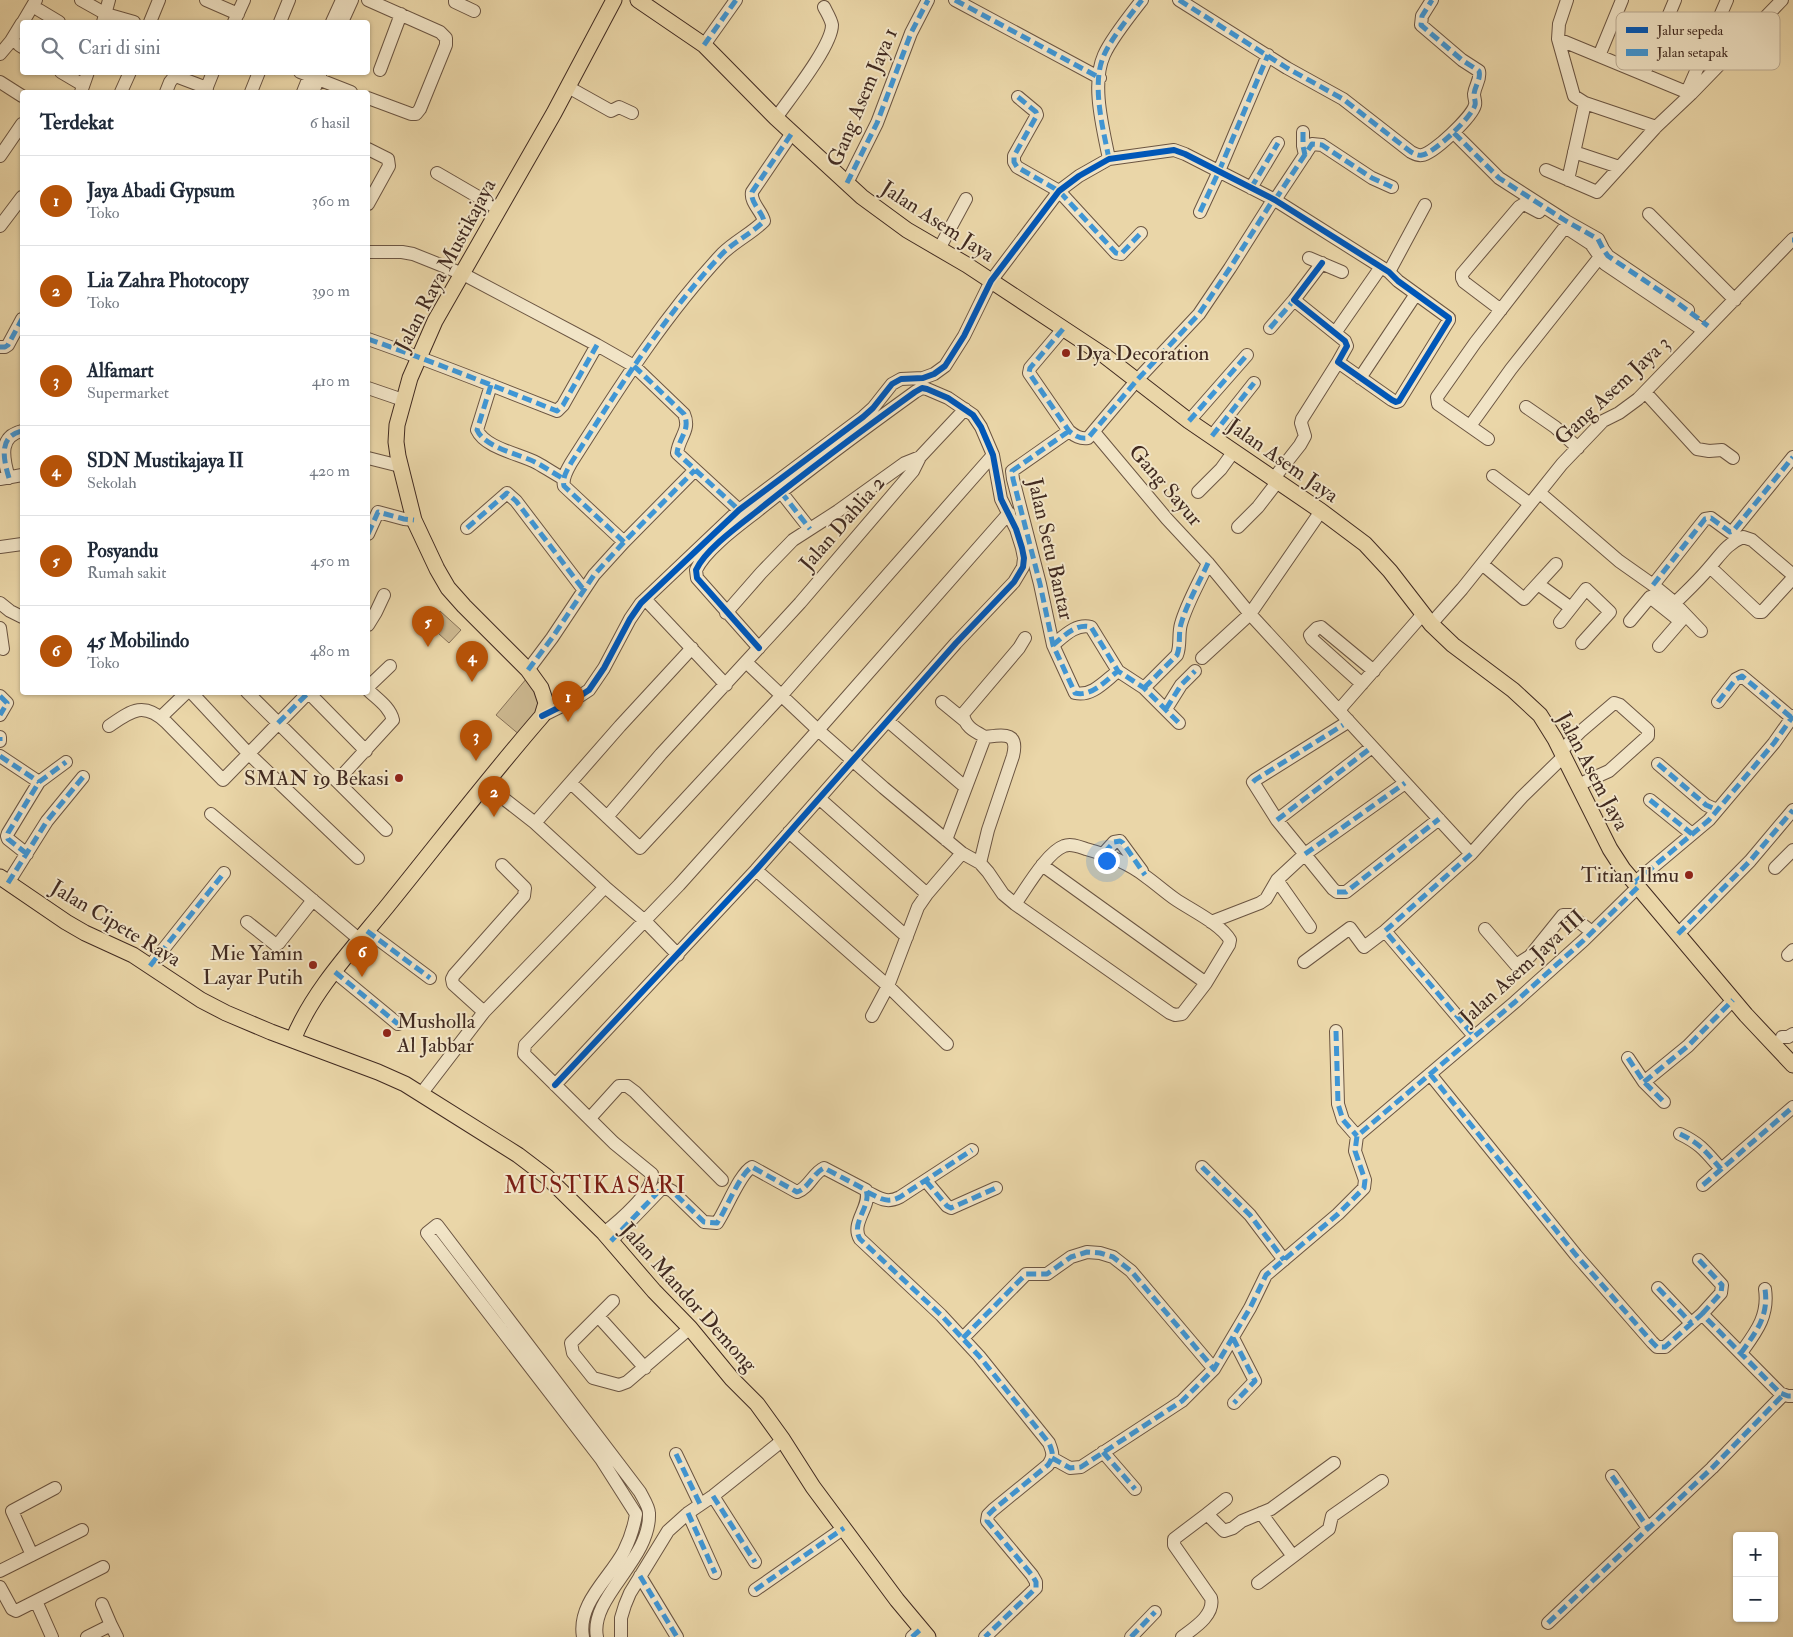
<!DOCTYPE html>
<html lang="id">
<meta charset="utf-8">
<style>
body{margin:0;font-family:"IM FELL Double Pica",serif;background:#f6f6f7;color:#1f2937}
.controls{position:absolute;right:15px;bottom:15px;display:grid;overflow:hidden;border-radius:5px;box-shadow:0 1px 4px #0004}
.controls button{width:45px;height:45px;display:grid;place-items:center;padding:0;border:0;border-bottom:1px solid #e0e1e3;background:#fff;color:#1f2937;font:25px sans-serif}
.you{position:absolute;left:1106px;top:860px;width:18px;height:18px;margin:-12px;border:4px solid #fff;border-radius:50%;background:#1a73e8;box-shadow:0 0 0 8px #1a73e833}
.badge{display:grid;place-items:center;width:32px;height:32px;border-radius:50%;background:#b45309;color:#fff;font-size:16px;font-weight:700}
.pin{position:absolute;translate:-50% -41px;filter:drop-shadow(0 1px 2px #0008)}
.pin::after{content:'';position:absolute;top:26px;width:18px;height:15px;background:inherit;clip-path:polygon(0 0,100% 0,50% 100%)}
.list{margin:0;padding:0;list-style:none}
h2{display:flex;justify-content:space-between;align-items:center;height:65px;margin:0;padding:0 20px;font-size:21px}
h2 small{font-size:16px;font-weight:400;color:#747a83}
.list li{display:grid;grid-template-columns:32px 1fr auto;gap:15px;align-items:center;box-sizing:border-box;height:90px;padding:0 20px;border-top:1px solid #e0e1e3}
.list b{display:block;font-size:19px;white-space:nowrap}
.list p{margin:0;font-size:16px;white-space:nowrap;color:#747a83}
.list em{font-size:16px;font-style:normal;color:#747a83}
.icon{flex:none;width:28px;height:28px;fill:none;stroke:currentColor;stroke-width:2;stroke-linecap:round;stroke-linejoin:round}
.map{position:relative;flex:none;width:1793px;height:1637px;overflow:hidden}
.search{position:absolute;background:#fff;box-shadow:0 1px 4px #0004;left:20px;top:20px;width:350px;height:55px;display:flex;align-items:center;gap:12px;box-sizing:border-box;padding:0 18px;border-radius:5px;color:#747a83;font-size:19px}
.panel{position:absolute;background:#fff;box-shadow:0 1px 4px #0004;left:20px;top:90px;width:350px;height:605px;border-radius:5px}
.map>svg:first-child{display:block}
</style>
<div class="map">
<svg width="1793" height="1637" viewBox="0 0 1793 1637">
<rect width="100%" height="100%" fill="#ead6a8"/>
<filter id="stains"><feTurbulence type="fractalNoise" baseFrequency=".004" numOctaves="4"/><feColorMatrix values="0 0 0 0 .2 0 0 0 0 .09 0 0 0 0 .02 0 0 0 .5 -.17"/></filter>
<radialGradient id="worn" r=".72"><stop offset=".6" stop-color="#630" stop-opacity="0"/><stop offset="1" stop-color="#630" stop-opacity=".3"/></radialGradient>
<!-- green -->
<path fill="#cdb991" stroke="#877258" d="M440,611L461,630L449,643L428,624Z
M527,678L543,702L521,736L496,715Z"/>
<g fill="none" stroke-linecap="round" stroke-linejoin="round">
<!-- minor casing -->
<g stroke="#6b5542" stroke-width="14">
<path id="minor" d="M81,0L106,14L134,22
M206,0L238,14
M455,0V2L474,11
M955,0L1100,78
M1179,0L1287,68L1343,99L1411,152C1415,154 1418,156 1422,155C1433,154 1472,117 1475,105C1476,102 1474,98 1474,94C1475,85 1481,80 1479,71L1462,60L1421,25L1422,16L1432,0
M1567,0L1559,24L1558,39L1574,96L1585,103L1656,127
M39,10L59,22
M23,22L36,0
M103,22L109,0
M150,22L159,0
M234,22L244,0
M280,22L289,0
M332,22L342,0
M342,22L352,0
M1558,39L1691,94
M19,45L22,47
M704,45L736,0
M0,54L11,41L22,23
M1599,56L1622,0
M380,70L401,14
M61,72L83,85
M300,72L351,92
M1644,74L1675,0
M0,82L22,96
M568,87L611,111L619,107L632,113
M81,92L88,72
M121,92L130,72
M166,92L170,82L174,77H178L207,88
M205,92L213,72
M251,92L259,72
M303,92L311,72
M313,92L321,72
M1687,92L1727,0
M1018,97L1036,112L1037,115L1014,156V162L1017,167L1059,191L1116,253L1121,254L1141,233
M368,98L411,114H416L420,109L446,45V38L440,32L368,0
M776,118C790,98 832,46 832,25C831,19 827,13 824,7
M1303,132V146L1305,155
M1454,133L1499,178L1566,221L1598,239L1603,249L1608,256L1688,310
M368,149L388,159L389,166L368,204
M1574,152L1619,167
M0,156L22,124
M1109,159C1103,128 1091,84 1104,55C1111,39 1131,14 1142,0
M1546,170L1597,192L1656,127L1691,94L1782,0
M437,173L499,209
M1568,180L1585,103
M847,183L877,123L911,33L928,0
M1251,188L1278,143
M1275,200L1312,144L1322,145L1372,178L1392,187
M1200,212L1219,171L1268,55
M1649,214L1735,300
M0,226L22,197
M939,249L966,199
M368,252H402L413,254L463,274L597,345L634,366L684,414C691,430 679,437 677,453L739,510
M1309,258L1342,272
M1389,272L1425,205
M1501,310L1464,282L1462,278V274L1519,207L1524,204L1539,212
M1270,328L1294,300
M1063,329L1030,368L1029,373L1069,431C1075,436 1080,439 1088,438L1137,380L1199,314L1230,268L1273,200
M1335,333L1381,267
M368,339C431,361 494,386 557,411L563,405L597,345
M0,347H5L8,345L22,319
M1360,378L1416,294
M491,385L477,430C485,448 520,454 537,463C546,468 555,474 564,479
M368,388L403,400
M1645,392L1697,449L1709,451L1722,450L1733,458
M1526,407L1555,427L1578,448
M1189,421L1247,355
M1470,426L1511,369L1599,258
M1069,431L1012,471L1013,479L1040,584L1053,645L1075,693C1092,697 1105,681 1118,671
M1094,432L1167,519L1208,563L1250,614L1471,854L1522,797L1564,756
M1212,436L1254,383
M1488,439L1438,404L1437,397L1475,343L1565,227L1591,244L1605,264L1703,330
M368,458L400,466
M1493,476L1530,504
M9,478C2,455 0,436 22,431
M1274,478L1300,445L1305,436L1301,423L1302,419L1338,362
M0,479L22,475
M781,492L810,529
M1198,492L1221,469L1234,451
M1540,493L1619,561L1653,585L1675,603C1686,592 1698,581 1708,569C1720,556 1726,544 1743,537L1752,540L1793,575
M1238,527L1258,507L1278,481
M467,528L507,493L516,501L583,589
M368,534L378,512L404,519L414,520
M624,542L564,486C562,478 567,470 571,463C617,391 663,317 722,254C735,241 751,234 764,221C762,211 750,203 752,192L792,133
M0,547L22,544
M1482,564L1524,599L1556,564
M1710,567L1758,612H1762L1793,578
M1538,584L1571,608
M1653,585L1705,519L1711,518L1730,532L1733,531L1793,457
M645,599L726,685
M0,603L10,611L22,617
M1680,609L1701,631
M726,613L761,573L793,540L838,511L905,463L920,457
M1630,621L1650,597L1680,621
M1560,622L1586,589L1610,612L1582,643
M1431,624L1462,589L1562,464L1603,421L1619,413L1638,399L1793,239
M368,625L376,612L384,595
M0,628L3,649
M1053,645C1064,636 1076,623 1091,627L1118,671L1144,688L1179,723
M1659,646L1685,616
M1202,658L1250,614L1321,511
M746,662L818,730L884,788L962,853L980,863L988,872L1003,894L1015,904L1170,1013L1175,1015L1182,1014L1206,983L1229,945L1230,940C1221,924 1191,910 1175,899C1165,892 1155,883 1145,876C1127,862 1108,855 1086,849C1080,847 1071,843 1064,846C1047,852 1026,889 1015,904
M528,670L552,638L594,575L624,542L695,470
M1362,684L1312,639L1310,635L1317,628L1321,627L1374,671
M368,687L390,666
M1144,688L1177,655C1181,645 1178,634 1181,624C1187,603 1199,583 1208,563
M191,692L248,753L358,858
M247,692L386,830
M308,692L366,751
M0,696L7,703L0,715
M942,702L964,720
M1718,702L1736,679L1742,676L1792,718
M1166,709L1181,685L1195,671
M1339,710L1423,614
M542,716L574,700L589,690L604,668L630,619L641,603L739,510L863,417L873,408L892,384L901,379L923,378L934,374L945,366L964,336L991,281L1059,191L1079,176L1109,159L1174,150L1185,154L1275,200L1389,272L1398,281L1449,318V320L1399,401L1396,402L1392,400L1338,362L1347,346L1345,341L1294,300L1322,263
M161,717L187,692
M1348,720L1343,725L1255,780L1253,782L1277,820L1333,889L1337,892H1346L1439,819
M888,721L965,787
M109,726C131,711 143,701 166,722L223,780L308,693
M0,737V741
M1561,751L1580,732L1614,703L1620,705L1648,730V736L1609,771L1578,785
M0,756L39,782
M1658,764L1706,805L1717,810
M337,781L393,720C390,707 377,699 368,690
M571,783L640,848L781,696L993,455
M485,784L535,823L605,887L645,921L678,955
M820,799L927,894
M1650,800L1692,834
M211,814L360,940
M607,817L661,754L800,603L913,471L920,457L965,409
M1277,820L1372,747
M535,823L620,726L692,648
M789,832L907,937
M946,840L985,737C974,731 965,727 963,714L1019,648L1025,638
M1104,853L1114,842L1120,841L1142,871
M27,854L8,839L7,836L8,833L39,782L66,762
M980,863L988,830L1013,756C1019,731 1003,735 985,737
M1042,865L1206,983
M1775,868L1793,850
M756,870L888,986L947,1044
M1277,880L1310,927
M8,883L47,821L83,777
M1634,883L1709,820L1774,743L1793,716
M247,922L276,945L279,943L313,900
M1211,922L1260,903L1266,899L1277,880L1305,854L1405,783
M1485,929L1516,965L1530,956L1563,915H1570L1592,932
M367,931L430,978
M1385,931L1474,1036
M1678,934L1750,861L1793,810
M1788,955L1793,950
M1304,962L1350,928L1364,947L1385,931L1471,854
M150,966L224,873
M335,972L398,1024
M484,1012L453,984L452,979L454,975L524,896L525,888L502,865
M872,1016L888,986L918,907L927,894L962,853
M1336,1031L1338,1104L1343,1120L1357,1136
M1782,1037H1788L1793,1034
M1628,1058L1644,1082L1664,1102
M1430,1074L1576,1255L1652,1342L1657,1347H1665L1702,1314L1780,1393L1788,1396H1793
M1644,1082L1688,1046L1733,1000
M555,1085L756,870L956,643L1014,582L1023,567L1024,558L1022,548L1016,529L1001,499L993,455L981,427L973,415L948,398L927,389L922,388L915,392C861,431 808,470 756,512C738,526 705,550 696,570L697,578L759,648
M421,1094L484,1012L605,887
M590,1118L619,1086H627L635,1092L722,1180
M1680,1134C1701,1144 1706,1152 1721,1169
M1202,1167L1250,1215L1284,1260
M926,1181L947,1206L951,1208L996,1188
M1703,1185L1793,1107
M867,1192C880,1198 886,1204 900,1197L972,1150
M604,1233C618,1222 654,1192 652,1174L614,1143L524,1054L525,1045L679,885L818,730L1009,513
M611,1241L662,1188H666L672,1191L704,1222L717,1223C726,1210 740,1173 752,1167L797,1192C809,1188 813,1173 824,1168L866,1190C872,1206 850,1223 860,1239L941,1315L979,1356L1049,1443C1053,1453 1054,1456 1048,1465L993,1510L988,1515L987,1521L1032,1575L1036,1582V1588L985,1637
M1699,1260L1722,1285L1721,1293L1702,1314
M1658,1288L1691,1323
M613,1301L571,1343L573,1353L593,1378L619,1385L627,1382L690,1328
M598,1316L645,1368
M963,1338L1026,1274H1047L1071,1257L1087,1252L1100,1253L1113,1257L1131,1271L1214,1369
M1233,1338L1255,1381L1234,1403
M1741,1353C1756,1332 1769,1316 1765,1289
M1103,1452L1135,1489
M676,1454L700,1504
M1052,1458L1070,1468L1081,1467L1182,1401L1214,1369L1250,1308L1266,1275L1338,1214L1364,1188L1365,1180L1355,1151L1357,1136L1515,1002L1584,940L1638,887
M1612,1476L1648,1528
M713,1496L755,1562
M688,1513L715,1573
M1261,1513L1292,1555
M1207,1514L1226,1499
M32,1555L12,1511L55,1488
M0,1571L82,1530
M640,1576L677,1637
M1258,1583L1329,1529L1332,1516L1382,1481
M0,1587L12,1609L16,1611L103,1567
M755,1590L844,1528
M36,1601L52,1637
M102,1604L111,1625
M1548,1623L1712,1468L1783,1395
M87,1637L111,1625L117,1637
M583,1637C577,1603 610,1578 624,1551C630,1539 634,1527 636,1514L601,1459L427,1233L437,1225L640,1492C643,1498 649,1507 649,1513C651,1560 589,1597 597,1637
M621,1637V1618L625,1605L630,1593L668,1531L688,1513L713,1496L783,1440
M912,1637L921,1629
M1131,1637L1155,1612
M1182,1637C1194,1628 1215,1615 1211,1598L1174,1545V1539L1207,1514L1224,1531L1233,1528L1242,1521L1271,1509L1334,1463"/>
</g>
<!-- major casing -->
<g stroke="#412a20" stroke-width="17">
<path id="major" d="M638,0L704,45L776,118L862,197L907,230L967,265L1105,356L1189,421L1321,511L1365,544L1390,571L1431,624L1453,645L1513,690L1540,715L1555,739L1610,849L1623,869L1746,1015L1793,1065
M0,877L66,922L85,933L133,955L201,1000L226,1013L271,1032L378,1072L405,1084L518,1155L547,1177L604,1233L654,1291L690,1328L732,1379L757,1404L783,1440L813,1487L897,1600L928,1637
M293,1040C312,991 356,945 389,904C440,841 489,777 542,716L546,703L541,688L528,670L464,606L448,588L437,569L414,520L398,456L396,442L397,425L410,378L435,321L554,113L614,0"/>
</g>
<!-- minor -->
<use href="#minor" stroke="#f1e4c6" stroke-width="12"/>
<!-- major -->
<use href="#major" stroke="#ead6a8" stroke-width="15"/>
<!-- quiet -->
<path stroke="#3f96d5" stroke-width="5" stroke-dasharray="10 5" stroke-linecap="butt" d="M955,0L1100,78
M1179,0L1287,68L1343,99L1411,152C1415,154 1418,156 1422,155C1433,154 1472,117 1475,105C1476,102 1474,98 1474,94C1475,85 1481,80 1479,71L1462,60L1421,25L1422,16L1432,0
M704,45L736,0
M1018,97L1036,112L1037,115L1014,156V162L1017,167L1059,191L1116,253L1121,254L1141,233
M1303,132V146L1305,155
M1454,133L1499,178L1566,221L1598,239L1603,249L1608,256L1675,301L1708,326
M1109,159C1103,128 1091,84 1104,55C1111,39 1131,14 1142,0
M847,183L877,123L911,33L928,0
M1251,188L1278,143
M1275,200L1312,144L1322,145L1372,178L1392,187
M1200,212L1219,171L1268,55
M1792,240H1793
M1270,328L1294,300
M1063,329L1030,368L1029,373L1069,431C1075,436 1080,439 1088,438L1137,380L1199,314L1230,268L1273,200
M368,339C431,361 494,386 557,411L563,405L597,345
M0,347H5L8,345L22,319
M634,366L684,414C691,430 679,437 677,453L739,510
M491,385L477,430C485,448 520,454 537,463C546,468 555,474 564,479
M1189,421L1247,355
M1069,431L1012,471L1013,479L1040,584L1053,645L1075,693C1092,697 1105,681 1118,671
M1212,436L1254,383
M9,478C2,455 0,436 22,431
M781,492L810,529
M467,528L507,493L516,501L583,589
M368,534L378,512L404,519L414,520
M624,542L564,486C562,478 567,470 571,463C617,391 663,317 722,254C735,241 751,234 764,221C762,211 750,203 752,192L792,133
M1653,585L1705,519L1711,518L1730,532L1733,531L1793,457
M1053,645C1064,636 1076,623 1091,627L1118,671L1144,688L1179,723
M528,670L552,638L594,575L624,542L695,470
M1144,688L1177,655C1181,645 1178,634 1181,624C1187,603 1199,583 1208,563
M0,696L7,703L0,715
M1718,702L1736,679L1742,676L1792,718
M1166,709L1181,685L1195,671
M278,723L308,693
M0,737V741
M0,756L39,782
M1658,764L1706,805L1717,810
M1253,782L1255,780L1343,725
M1650,800L1692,834
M1277,820L1372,747
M1104,853L1114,842L1120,841L1123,843L1145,875
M27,854L8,839L7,836L8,833L39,782L66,762
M1305,854L1405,783
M1471,854L1385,931L1474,1036
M8,883L47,821L83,777
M1634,883L1709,820L1774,743L1793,716
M1337,892H1346L1439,819
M367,931L430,978
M1678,934L1750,861L1793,810
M150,966L224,873
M335,972L398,1024
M1336,1031L1338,1104L1343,1120L1357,1136
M1628,1058L1644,1082L1664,1102
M1430,1074L1576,1255L1652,1342L1657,1347H1665L1702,1314L1780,1393L1788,1396H1793
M1644,1082L1688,1046L1733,1000
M1680,1134C1701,1144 1706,1152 1721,1169
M1202,1167L1250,1215L1284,1260
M926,1181L947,1206L951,1208L996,1188
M1703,1185L1793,1107
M867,1192C880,1198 886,1204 900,1197L972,1150
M611,1241L662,1188H666L672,1191L704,1222L717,1223C726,1210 740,1173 752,1167L797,1192C809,1188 813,1173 824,1168L866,1190C872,1206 850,1223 860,1239L941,1315L979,1356L1049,1443C1053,1453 1054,1456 1048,1465L993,1510L988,1515L987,1521L1032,1575L1036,1582V1588L985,1637
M1699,1260L1722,1285L1721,1293L1702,1314
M1658,1288L1691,1323
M963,1338L1026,1274H1047L1071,1257L1087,1252L1100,1253L1113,1257L1131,1271L1214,1369
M1233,1338L1255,1381L1234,1403
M1741,1353C1756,1332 1769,1316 1765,1289
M1103,1452L1135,1489
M676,1454L700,1504
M1052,1458L1070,1468L1081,1467L1182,1401L1214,1369L1250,1308L1266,1275L1338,1214L1364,1188L1365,1180L1355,1151L1357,1136L1515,1002L1584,940L1638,887
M1612,1476L1648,1528
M713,1496L755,1562
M688,1513L715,1573
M640,1576L677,1637
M755,1590L844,1528
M1548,1623L1712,1468L1783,1395
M912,1637L921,1629
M1131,1637L1155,1612"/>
<!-- cycleway casing -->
<g stroke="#f1e4c6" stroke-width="9">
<path id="cycleway" d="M542,716L574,700L589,690L604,668L630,619L641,603L739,510L863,417L873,408L892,384L901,379L923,378L934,374L945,366L964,336L991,281L1059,191L1079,176L1109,159L1174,150L1185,154L1275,200L1389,272L1398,281L1449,318V320L1399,401L1396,402L1392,400L1338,362L1347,346L1345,341L1294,300L1322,263
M555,1085L756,870L956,643L1014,582L1023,567L1024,558L1022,548L1016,529L1001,499L993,455L981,427L973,415L948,398L927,389L922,388L915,392C861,431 808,470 756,512C738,526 705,550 696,570L697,578L759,648"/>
</g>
<!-- cycleway -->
<use href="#cycleway" stroke="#0057b8" stroke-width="6"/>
</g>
<!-- markers -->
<g fill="#8f2418" stroke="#f1e4c6" stroke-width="2">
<circle cx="1066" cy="353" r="5"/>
<circle cx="399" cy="778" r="5"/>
<circle cx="1689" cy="875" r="5"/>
<circle cx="313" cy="965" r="5"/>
<circle cx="387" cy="1033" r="5"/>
</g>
<g text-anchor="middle" stroke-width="4" stroke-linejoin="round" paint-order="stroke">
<!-- street labels -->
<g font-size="21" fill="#412a20" stroke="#f1e4c6">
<text transform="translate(862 97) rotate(-67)" y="7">Gang Asem Jaya 1</text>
<text transform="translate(938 221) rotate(33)" y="7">Jalan Asem Jaya</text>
<text transform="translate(445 265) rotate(-62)" y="7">Jalan Raya Mustikajaya</text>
<text transform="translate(1612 390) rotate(-43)" y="7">Gang Asem Jaya 3</text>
<text transform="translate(1283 460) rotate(35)" y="7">Jalan Asem Jaya</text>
<text transform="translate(1166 485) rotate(49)" y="7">Gang Sayur</text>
<text transform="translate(842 523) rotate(-49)" y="7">Jalan Dahlia 2</text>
<text transform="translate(1051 549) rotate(77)" y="7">Jalan Setu Bantar</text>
<text transform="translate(1593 771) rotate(62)" y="7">Jalan Asem Jaya</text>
<text transform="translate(116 923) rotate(31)" y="7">Jalan Cipete Raya</text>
<text transform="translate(1522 967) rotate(-42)" y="7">Jalan Asem Jaya III</text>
<text transform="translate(689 1297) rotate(48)" y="7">Jalan Mandor Demong</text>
</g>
<!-- poi labels -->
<g font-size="21" fill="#412a20" stroke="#f1e4c6" text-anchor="end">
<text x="1076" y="360" text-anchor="start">Dya Decoration</text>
<text x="389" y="785">SMAN 19 Bekasi</text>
<text x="1679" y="882">Titian Ilmu</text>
<text x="303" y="960">Mie Yamin<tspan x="303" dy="24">Layar Putih</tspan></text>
<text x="397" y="1028" text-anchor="start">Musholla<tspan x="397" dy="24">Al Jabbar</tspan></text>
</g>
<!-- quarter labels -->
<g font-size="24" letter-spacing="1" fill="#7a1f14" stroke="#f1e4c6">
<text x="595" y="1193">MUSTIKASARI</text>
</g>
</g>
<!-- legend -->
<rect x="1616" y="12" width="164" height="58" rx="8" fill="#f1e4c6" stroke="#bcac94" stroke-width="1"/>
<rect x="1626" y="27" width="22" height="6" fill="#0057b8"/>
<rect x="1626" y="49" width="22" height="7" fill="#3f96d5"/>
<g font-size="14" fill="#412a20">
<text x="1657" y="35">Jalur sepeda</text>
<text x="1657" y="57">Jalan setapak</text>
</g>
<rect width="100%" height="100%" filter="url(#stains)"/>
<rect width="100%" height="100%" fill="url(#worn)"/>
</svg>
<div class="controls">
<button>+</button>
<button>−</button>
</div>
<div class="you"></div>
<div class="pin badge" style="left:568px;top:722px">1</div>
<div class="pin badge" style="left:494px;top:817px">2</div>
<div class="pin badge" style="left:476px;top:761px">3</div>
<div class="pin badge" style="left:472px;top:682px">4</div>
<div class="pin badge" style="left:428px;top:647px">5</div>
<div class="pin badge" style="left:362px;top:977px">6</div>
<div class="search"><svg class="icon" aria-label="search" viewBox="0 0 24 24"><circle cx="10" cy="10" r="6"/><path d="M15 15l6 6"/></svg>Cari di sini</div>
<section class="panel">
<h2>Terdekat<small>6 hasil</small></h2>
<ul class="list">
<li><span class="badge">1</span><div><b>Jaya Abadi Gypsum</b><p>Toko</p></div><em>360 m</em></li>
<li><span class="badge">2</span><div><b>Lia Zahra Photocopy</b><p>Toko</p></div><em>390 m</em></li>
<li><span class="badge">3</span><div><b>Alfamart</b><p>Supermarket</p></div><em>410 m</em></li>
<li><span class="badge">4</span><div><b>SDN Mustikajaya II</b><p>Sekolah</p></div><em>420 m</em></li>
<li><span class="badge">5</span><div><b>Posyandu</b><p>Rumah sakit</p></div><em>450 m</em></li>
<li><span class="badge">6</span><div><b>45 Mobilindo</b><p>Toko</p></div><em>480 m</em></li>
</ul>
</section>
</div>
